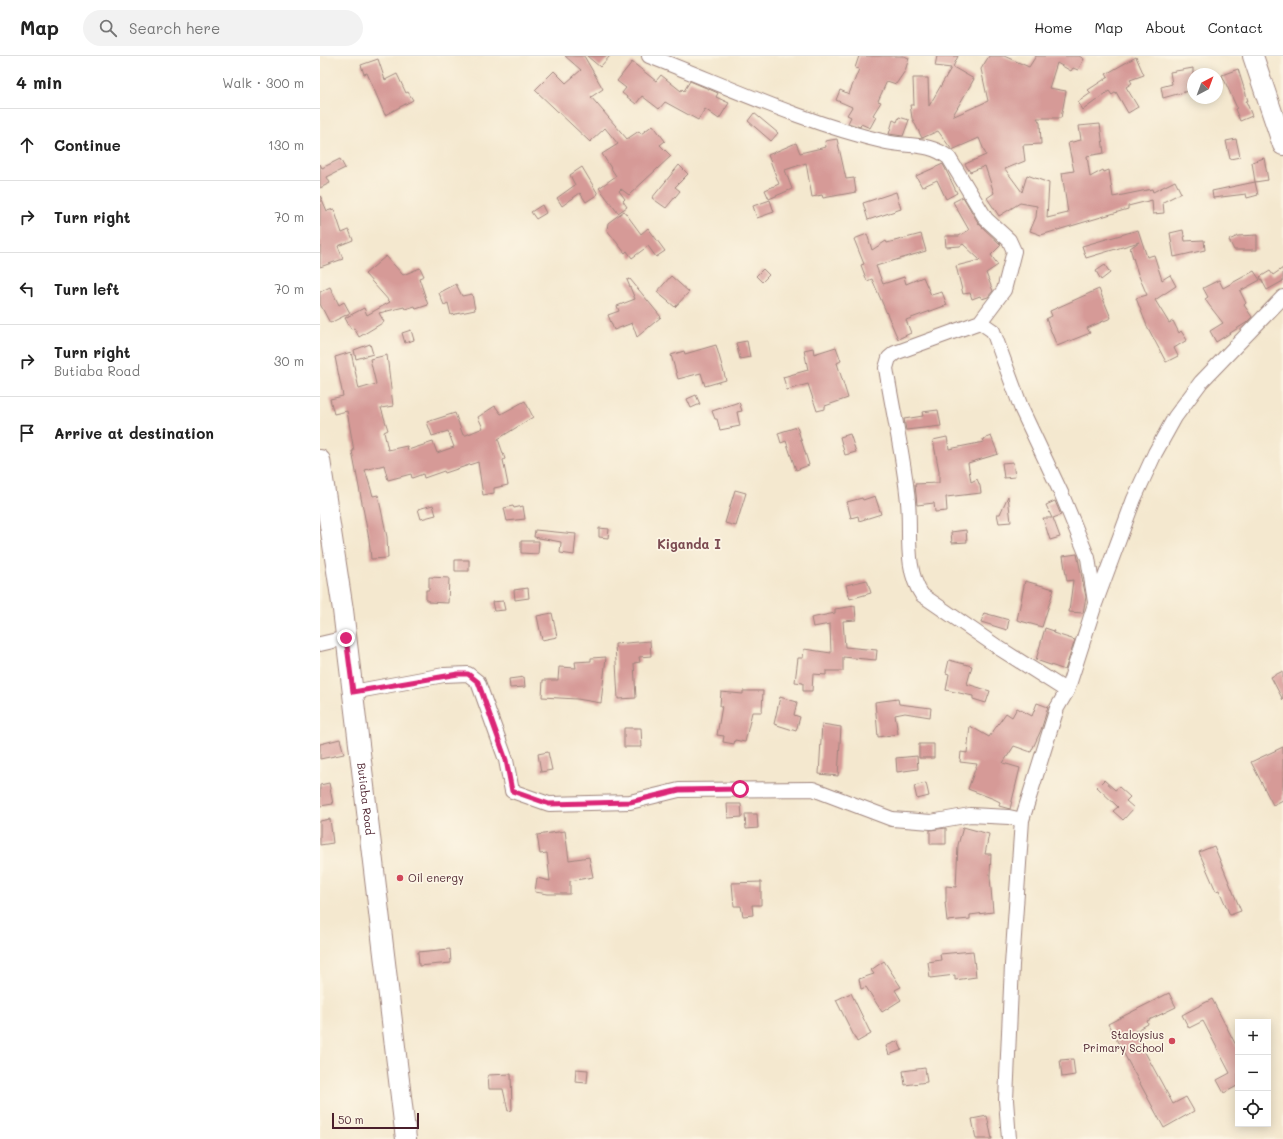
<!DOCTYPE html>
<meta charset="utf-8">
<style>
body{margin:0;font-family:Mali,sans-serif;background:#f2f2f2;color:#222}
.controls{position:absolute;right:12px;bottom:12px;display:grid;overflow:hidden;border-radius:0px;box-shadow:0 2px 10px #0003}
.controls button{width:36px;height:36px;display:grid;place-items:center;padding:0;border:0;border-bottom:1px solid #e0e0e0;background:#fff;color:#222;font:20px sans-serif}
.compass{position:absolute;left:867px;top:12px;width:36px;height:36px;border-radius:50%;background:#fff;box-shadow:0 2px 10px #0003;rotate:41deg}
.scale{position:absolute;left:12px;bottom:10px;width:87px;box-sizing:border-box;padding-left:4px;border:2px solid #4a1f2b;border-top:0;font-size:11px;line-height:14px;white-space:nowrap;color:#4a1f2b;-webkit-text-stroke:3px #fcf5e5;paint-order:stroke}
.stop{position:absolute;width:12px;height:12px;margin:-9px;border:3px solid #db2777;border-radius:50%;background:#fff}
.stop.end{background:#db2777;border-color:#fff;box-shadow:0 1px 4px #0008}
.list{margin:0;padding:0;list-style:none}
h2{display:flex;justify-content:space-between;align-items:center;height:52px;margin:0;padding:0 16px;font-size:17px}
h2 small{font-size:13px;font-weight:400;color:#767676}
.list li{display:grid;grid-template-columns:26px 1fr auto;gap:12px;align-items:center;box-sizing:border-box;height:72px;padding:0 16px;border-top:1px solid #e0e0e0}
.list b{display:block;font-size:15px;white-space:nowrap}
.list p{margin:0;font-size:13px;white-space:nowrap;color:#767676}
.list em{font-size:13px;font-style:normal;color:#767676}
.icon{flex:none;width:22px;height:22px;fill:none;stroke:currentColor;stroke-width:2;stroke-linecap:round;stroke-linejoin:round}
.map{position:relative;flex:none;width:963px;height:1083px;overflow:hidden}
header{display:flex;align-items:center;gap:24px;box-sizing:border-box;height:56px;padding:0 20px;background:#fff;border-bottom:1px solid #e0e0e0}
header strong{font-size:19px}
nav{display:flex;gap:22px;margin-inline-start:auto;font-size:14px}
.search{width:280px;height:36px;background:#f2f2f2;display:flex;align-items:center;gap:10px;box-sizing:border-box;padding:0 14px;border-radius:22px;color:#767676;font-size:15px}
main{display:flex}
aside{flex:1;background:#fff}
.map>svg:first-child{display:block}
</style>
<header>
<strong>Map</strong>
<div class="search"><svg class="icon" aria-label="search" viewBox="0 0 24 24"><circle cx="10" cy="10" r="6"/><path d="M15 15l6 6"/></svg>Search here</div>
<nav><a>Home</a><a>Map</a><a>About</a><a>Contact</a></nav>
</header>
<main>
<aside>
<h2>4 min<small>Walk · 300 m</small></h2>
<ul class="list">
<li><svg class="icon" aria-label="ahead" viewBox="0 0 24 24"><path d="M12 20V5M6 11l6-6 6 6"/></svg><div><b>Continue</b></div><em>130 m</em></li>
<li><svg class="icon" aria-label="right" viewBox="0 0 24 24"><path d="M7 20v-9h11M14 6l5 5-5 5"/></svg><div><b>Turn right</b></div><em>70 m</em></li>
<li><svg class="icon" aria-label="left" viewBox="0 0 24 24"><path d="M17 20v-9H6M10 6l-5 5 5 5"/></svg><div><b>Turn left</b></div><em>70 m</em></li>
<li><svg class="icon" aria-label="right" viewBox="0 0 24 24"><path d="M7 20v-9h11M14 6l5 5-5 5"/></svg><div><b>Turn right</b><p>Butiaba Road</p></div><em>30 m</em></li>
<li><svg class="icon" aria-label="arrive" viewBox="0 0 24 24"><path d="M6 21V4h12l-3 4 3 4H6"/></svg><div><b>Arrive at destination</b></div></li>
</ul>
</aside>
<div class="map">
<svg width="963" height="1083" viewBox="0 0 963 1083">
<rect width="100%" height="100%" fill="#fcf5e5"/>
<filter id="ink" filterUnits="userSpaceOnUse"><feTurbulence type="fractalNoise" baseFrequency=".025" numOctaves="2"/><feDisplacementMap in="SourceGraphic" scale="8" xChannelSelector="R" yChannelSelector="G"/><feConvolveMatrix kernelMatrix="1 2 1 2 8 2 1 2 1" color-interpolation-filters="sRGB"/></filter>
<filter id="wash" filterUnits="userSpaceOnUse"><feTurbulence type="fractalNoise" baseFrequency=".012" numOctaves="4" result="noise"/><feDisplacementMap in="SourceGraphic" scale="16" xChannelSelector="R" yChannelSelector="G"/><feGaussianBlur stdDeviation="0.9" result="paint"/><feColorMatrix in="noise" values="0 0 0 0 0 0 0 0 0 0 0 0 0 0 0 0 0 1.4 0 .05"/><feComposite in="paint" operator="in"/></filter>
<g filter="url(#wash)">
<rect width="100%" height="100%" fill="#f4e8cf"/>
<g id="blocks">
<!-- building -->
<path fill="#d69a97" d="M245,0H264L283,33L271,41L307,83L319,75L321,78L333,69L345,85L340,89L351,100L309,139L301,133L299,135L305,143L303,145L307,151L298,157L279,132L296,120L282,98L298,88L285,72L270,86L215,34L234,15L246,27L261,14Z
M267,0H290L280,11Z
M539,0H584L589,2L585,15L576,28L567,25L558,45L561,46L553,59L556,61L550,72L541,68L540,71L528,67L531,61L527,59L532,51L516,44L520,34L529,38L539,13L535,12Z
M617,0H638L633,11L654,23L632,61L668,45L661,13L669,0H684L709,11L716,0H759L764,3L758,14L753,12L751,15L737,7L729,32L746,35L741,62H717L720,67L721,88L703,89L705,105L685,113L702,136L707,119L729,127L727,162L748,157L742,117L754,115L748,87L761,84L759,70L780,68L784,97L767,100L770,121L783,114L784,116L789,114L793,141L832,133L833,136L855,125L861,137L843,146L844,157L833,158L832,144L808,150V153L721,179L710,175L716,161L717,150L700,147L679,160L667,142L674,137L665,110L650,116L645,108L666,99L659,82L632,94L618,75L602,82L592,62L590,49H594L593,22H608L609,50L631,12L615,10Z
M816,1L824,19L810,24L812,27L806,31L818,51L808,57L796,36L792,39L789,35L763,54L758,46L771,37L768,34L788,21L786,18Z
M58,3L65,24L77,18L86,37L88,36L93,44L65,59L47,17L44,18L41,9Z
M312,6L336,25L341,19L361,35L362,33L364,35L370,25L398,37L396,41L409,47L399,63L385,53L378,64L345,46L339,53L322,40L316,48L302,37L306,32L297,25Z
M873,12V27L867,28L868,35L843,42L841,31L852,28L850,16Z
M918,13L928,45H926L932,60L920,65L915,53L917,52L902,19Z
M434,57L458,77L451,85L428,65Z
M579,61L589,64L583,80L569,78L573,64L577,66Z
M517,83L526,123L534,122L536,136L503,142L502,139L492,141L486,107L465,114L472,133L449,143L445,134L459,128L448,99L476,87L480,97L506,91L505,85Z
M916,83L920,101L910,103L906,85Z
M944,102L948,124L935,126L932,106Z
M20,103L25,112L7,121L10,127L0,132V108L2,112Z
M623,108L637,137L626,143L617,124L602,131L596,120Z
M359,109L368,118L355,131L360,135L346,152L332,142Z
M262,111L278,138L266,146L260,137L242,150L237,142L255,129L250,119Z
M935,126L938,139L927,142L926,138L893,142L892,135Z
M576,136L581,153L548,164L543,147Z
M0,139L7,155L14,153L22,177L29,174L33,184L18,190L23,203L0,211Z
M643,141L659,168L681,189L671,199L678,209L666,217L673,235L668,241L662,243L660,240L652,243L650,237L643,238L636,210L660,204L643,188L640,190L626,191L625,180H639L649,174L633,146Z
M450,144L454,156L437,162L433,150Z
M222,149L226,157L216,163L211,156Z
M304,155L321,178L328,172L345,195L336,201L328,190L312,202L307,195L305,197L287,174L288,167Z
M818,174L827,201L834,199L842,224L850,219L856,230L835,244L849,267L853,265L859,277L861,275L867,284L854,292L858,300L846,306L827,270L816,242L827,239L818,218L810,192L819,186L766,202L762,190Z
M863,174L865,185L884,184L885,194L854,201L850,177Z
M547,178L552,194L566,185L567,187L601,178L606,195L556,210L563,228L584,221L586,228L603,221L611,239L622,236L627,249L586,264L591,277L578,283L552,223L547,225L541,209L544,208L534,183Z
M937,179V194H914L909,184L918,180Z
M66,200L83,219L100,212L104,220L99,222L108,249L96,253L95,250L85,253L84,251L59,257L64,266L39,281L34,272L31,273L25,262L44,252L47,259L70,246L45,218Z
M785,209L790,217L781,224L776,215Z
M963,212V225L947,234L940,221L950,215L953,219Z
M443,213L449,219L442,226L436,220Z
M934,215L940,224L920,235L926,247L924,249L932,261L926,267L896,286L890,275L903,267L889,249L885,243L888,241L883,232L899,224L903,232Z
M351,220L369,236L355,251L337,236Z
M310,223L341,261L317,281L312,267L294,274L288,259L299,255L297,250L315,243L307,224Z
M136,228L142,240L152,238L155,254L131,259L128,247L124,249L119,237Z
M10,231L19,249L24,246L30,257L10,267L0,248V236Z
M779,233L791,262L767,272L770,277L737,290L726,263L732,260L730,255Z
M91,274L94,284L85,287L82,277Z
M427,285L430,301L420,303L416,287Z
M50,288L53,298L36,303L34,294Z
M396,289L406,324L385,330L381,317L358,323L351,299L364,295L365,298Z
M516,291L521,305L517,307L528,342L505,350V353L497,355L488,328L467,334L463,321L488,314L484,294L493,292L494,298Z
M31,296L39,333L56,328L50,303L67,299L73,350L61,352L68,374L64,376L68,394L87,390L88,394L113,386L117,397L134,391L128,375L112,380L107,366L135,357L143,379H146L163,372L158,361L175,350L181,358L205,345L213,361L178,383L185,403L183,404L188,429L174,432V437L163,439L158,406L125,417L124,415L104,422L103,418L92,422L91,418L68,424L64,409L45,414L53,440L58,439L67,481L68,502L51,503L49,483L32,395H34L27,355L14,358L10,343L23,340L15,301Z
M376,339L380,348L371,352L367,343Z
M419,346L422,355L417,356L420,370L400,374L397,363H395L392,355Z
M618,354L621,370L586,374L584,363L603,360L602,356Z
M477,371L489,409L476,414L466,385L461,387L458,377Z
M530,378L536,396L525,399L520,381Z
M671,380L678,398L648,407L651,426L657,423L660,430L661,437L626,441L627,455L615,456L614,447L597,449L595,428L619,427V415L613,384L627,381L629,393L664,386L663,383Z
M693,406L695,421L684,422L682,407Z
M415,434L426,437L416,470L405,467Z
M555,440L561,458L539,465L538,460L531,462L527,446L542,442L543,444Z
M688,440L691,466L679,467L677,458H680Z
M735,445L741,459L733,462L740,481L730,484L723,462H732L726,449Z
M113,449L116,459L101,463L98,453Z
M193,450L194,452L203,450L205,463L187,465L184,452Z
M279,472L289,473L288,482L279,481Z
M215,474L256,478L254,499L240,497L241,486L214,481Z
M646,474L647,486L632,487L631,476Z
M201,485H219L218,498L201,497Z
M757,498L766,541L763,557L749,556L753,524L747,525L743,500Z
M135,504H149V515H135Z
M109,521L129,522L128,547L108,546V544H106V534H109Z
M547,524L551,537L530,543L526,529Z
M705,525L734,533L722,571L697,564Z
M208,532L209,542L195,544L194,534Z
M183,545L185,554L174,555L172,546Z
M535,550L536,564L523,565L525,591L557,594L556,604L523,601V615H506V619L493,618L492,635H483V627L475,626L478,602H483L484,593L511,597L510,568L493,571L491,562L515,557V553Z
M232,557L237,581L222,584L217,560Z
M664,557L689,564L687,574L661,566Z
M725,572L734,575L733,577L755,584L745,614L716,604Z
M330,585L331,600L319,601L320,606L314,607L316,642L298,643L295,588Z
M286,601L281,647L257,643L222,641L223,624H238L239,611L256,612L255,606L271,605V602Z
M629,604L652,610L647,628L670,635L666,647L653,643V640L626,634L629,618L626,617Z
M963,615V644L951,621Z
M204,621L205,631L190,632L189,623Z
M423,635H443L442,656H432L425,686L415,684L414,688L403,686L404,680L397,679L402,650H400L401,636L423,638Z
M460,641L477,646L474,659L480,661L476,675L454,668Z
M578,643L579,648L611,652L610,661L585,657L575,659L578,678L558,681L555,646Z
M717,647L728,651L721,674L711,696L694,690L683,707L700,712L690,753L679,750L680,746L674,743L648,733L657,708L640,706L641,696L647,697L650,670L669,681L686,657L692,661L697,652L712,660Z
M502,668L521,671L518,720L499,718Z
M304,672H321L322,691H304Z
M20,683L24,698L0,703V688Z
M599,688H614V702H599Z
M963,691V744L953,749L931,706Z
M228,696L232,714L221,716L218,698Z
M597,700L598,713L577,716L576,702Z
M784,724L795,734L799,731L810,741L806,745L814,752L803,764L793,755L798,751L777,731Z
M9,727L13,748L0,750V729Z
M606,727L609,740L597,743L594,730Z
M407,748H421L422,761L408,762Z
M425,758H437L438,772L426,773Z
M10,763L13,787L0,789V765Z
M643,771L669,778L665,798H671L670,821L673,856L650,859V863L627,865L625,846H626V830L636,831L638,789Z
M626,772V788H610V774Z
M245,775L249,804L269,801L273,821L250,825V838H228L215,836L217,822L230,825L227,797L220,798L217,779Z
M894,790L921,855L910,859L899,834L896,835L879,796Z
M441,826V849H432L433,859L423,860L421,850H414L412,827Z
M130,893L131,907L99,910L98,896Z
M653,895L656,921L635,924V919L610,922L608,906L621,904L620,898Z
M564,905L581,931L575,934L581,944L562,956L546,931L541,933L539,923L554,918L551,914Z
M531,937L551,978L537,986L516,944Z
M849,937L856,951L827,965L828,968L814,976L853,1048L866,1041L874,1055L844,1072L788,968Z
M892,943L918,993V1032L917,1030L904,1037L897,1024L910,1017L883,965L869,972L862,959Z
M578,985L582,994L569,999L566,990Z
M753,1003L755,1019L742,1021L740,1004Z
M605,1012L607,1026L585,1029L583,1015Z
M256,1013L268,1014L267,1027L255,1026Z
M191,1018L192,1054L188,1055L183,1033H169L168,1019Z
M667,1060L672,1083H656L652,1063Z"/>
</g>
</g>
<g filter="url(#ink)">
<use href="#blocks" fill-opacity="0" stroke="#9f847d" stroke-width="1"/>
<g fill="none" stroke-linecap="round" stroke-linejoin="round">
<!-- street casing -->
<g stroke="#9f847d" stroke-width="16">
<path id="street" d="M329,0C407,30 484,67 566,86C588,91 610,86 629,102L666,163L689,184L694,195L684,234L660,266
M0,588L26,582
M747,635L679,592L602,539C584,513 591,476 588,446C584,401 573,357 566,312L569,302L575,297L660,266L673,275L702,354L742,439L768,502L775,546
M33,636L124,619L148,618L158,626L186,704L192,735L229,748L310,746L359,734L493,733L572,763L611,766L650,759L689,761L702,764
M689,1083L686,1044L692,909L702,764L737,652L747,635L775,548L814,443L835,397L855,361L881,326L963,241"/>
</g>
<!-- secondary casing -->
<g stroke="#9f847d" stroke-width="22">
<g id="secondary">
<path d="M933,0L963,89"/>
<path id="s1" d="M0,404L23,554L86,1083"/>
</g>
</g>
<!-- street -->
<use href="#street" stroke="#fff" stroke-width="14"/>
<!-- secondary -->
<use href="#secondary" stroke="#fff" stroke-width="20"/>
</g>
</g>
<g fill="none" stroke-linecap="round" stroke-linejoin="round" filter="url(#ink)">
<!-- route -->
<path stroke="#db2777" stroke-width="5" d="M26,582L33,636L138,618H148L158,626L186,704L192,735L229,748L310,746L359,734L420,733"/>
</g>
<!-- markers -->
<g fill="#d1495b" stroke="#fcf5e5" stroke-width="1.5">
<circle cx="80" cy="822" r="4"/>
<circle cx="852" cy="985" r="4"/>
</g>
<g text-anchor="middle" stroke-width="3.5" stroke-linejoin="round" paint-order="stroke">
<!-- street labels -->
<g font-size="11" fill="#4a1f2b" stroke="#fcf5e5">
<text dy="4" stroke="none"><textPath href="#s1" startOffset="342">Butiaba Road</textPath></text>
</g>
<!-- poi labels -->
<g font-size="11" fill="#4a1f2b" stroke="#fcf5e5" text-anchor="start">
<text x="88" y="826">Oil energy</text>
<text x="844" y="983" text-anchor="end">Staloysius<tspan x="844" dy="13">Primary School</tspan></text>
</g>
<!-- quarter labels -->
<g font-size="13" font-weight="bold" fill="#7b4a51" stroke="#fcf5e5">
<text x="369" y="493">Kiganda I</text>
</g>
</g>
</svg>
<div class="controls">
<button>+</button>
<button>−</button>
<button><svg class="icon" aria-label="locate" viewBox="0 0 24 24"><circle cx="12" cy="12" r="6"/><path d="M12 2v4M12 18v4M2 12h4M18 12h4"/></svg></button>
</div>
<svg class="compass" viewBox="-18 -18 36 36"><path d="M0-13l5 13h-10z" fill="#e53935"/><path d="M0 13l5-13h-10z" fill="#767676"/></svg>
<div class="scale">50 m</div>
<div class="stop" style="left:420px;top:733px"></div>
<div class="stop end" style="left:26px;top:582px"></div>
</div>
</main>
